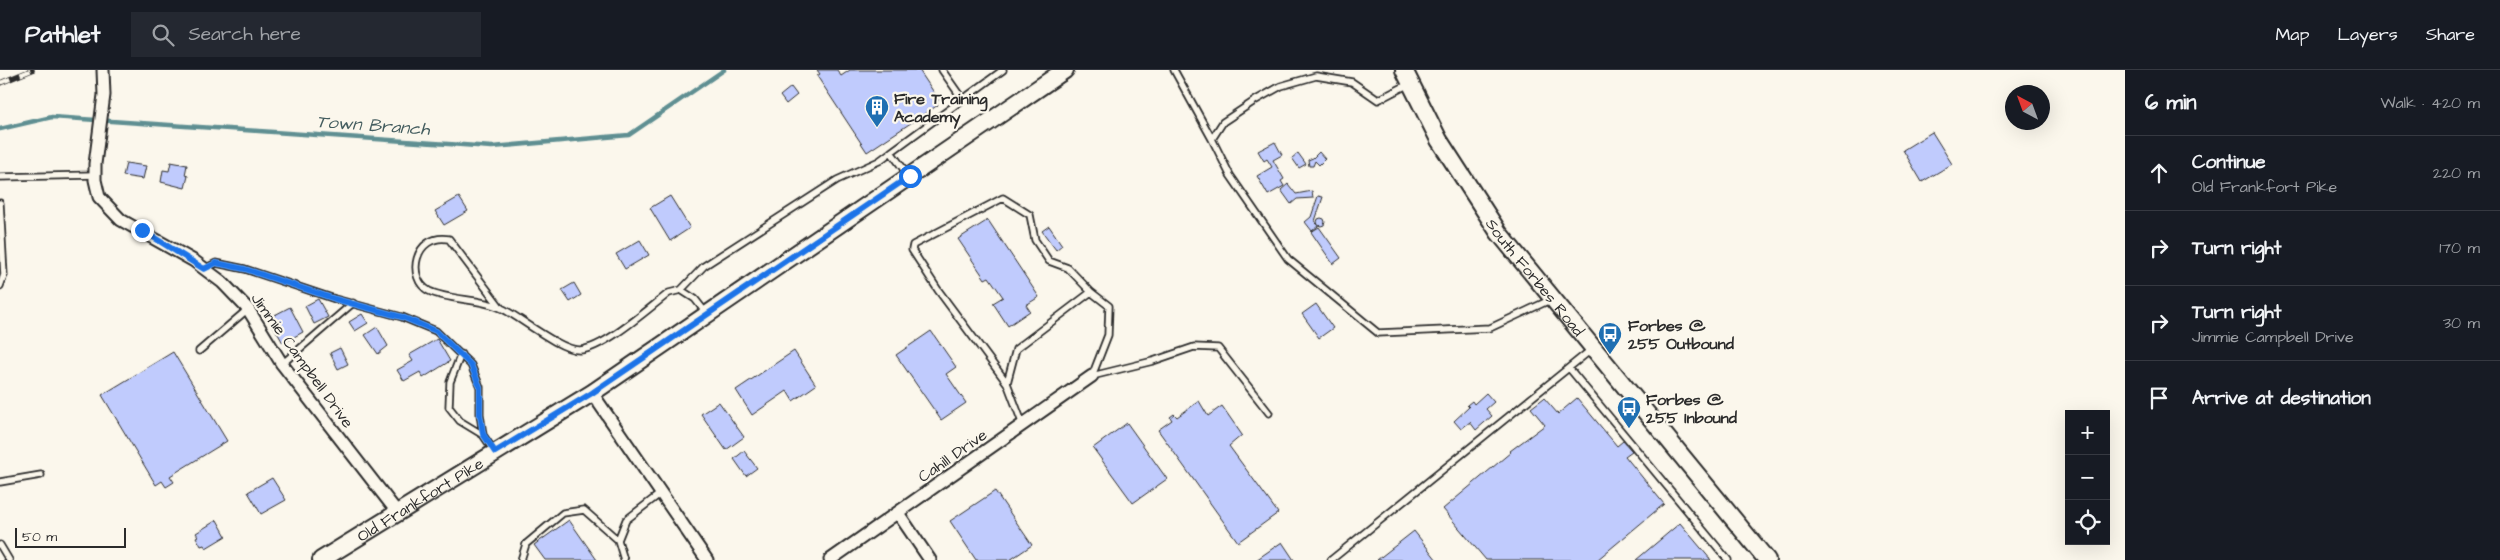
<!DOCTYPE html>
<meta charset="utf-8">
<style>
body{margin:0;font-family:"Architects Daughter",sans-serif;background:#242831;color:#f1f3f6}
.controls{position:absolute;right:15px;bottom:15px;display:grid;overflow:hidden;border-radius:0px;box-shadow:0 5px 20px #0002}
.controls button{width:45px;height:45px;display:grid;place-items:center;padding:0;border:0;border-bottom:1px solid #363941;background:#171b24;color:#f1f3f6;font:25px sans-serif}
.compass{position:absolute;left:2005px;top:15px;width:45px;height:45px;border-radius:50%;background:#171b24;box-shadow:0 5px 20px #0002;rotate:319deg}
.scale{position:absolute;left:15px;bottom:12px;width:111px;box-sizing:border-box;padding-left:5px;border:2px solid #2b2b2b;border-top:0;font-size:14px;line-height:18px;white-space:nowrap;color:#2b2b2b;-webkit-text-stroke:4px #fbf7ec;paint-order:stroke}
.stop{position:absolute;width:15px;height:15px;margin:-11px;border:4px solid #1a73e8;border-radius:50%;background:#fff}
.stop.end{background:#1a73e8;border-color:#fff;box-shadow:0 1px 5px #0008}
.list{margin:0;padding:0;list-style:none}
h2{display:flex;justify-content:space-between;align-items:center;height:65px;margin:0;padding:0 20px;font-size:21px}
h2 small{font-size:16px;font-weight:400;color:#9ea1a6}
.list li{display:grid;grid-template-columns:32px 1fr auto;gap:15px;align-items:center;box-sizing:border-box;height:75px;padding:0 20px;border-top:1px solid #363941}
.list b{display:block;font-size:19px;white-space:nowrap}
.list p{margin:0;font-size:16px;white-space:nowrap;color:#9ea1a6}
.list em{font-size:16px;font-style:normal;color:#9ea1a6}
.icon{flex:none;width:28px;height:28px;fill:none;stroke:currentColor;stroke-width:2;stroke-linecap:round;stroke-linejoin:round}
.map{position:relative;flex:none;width:2125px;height:490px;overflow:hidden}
header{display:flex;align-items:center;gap:30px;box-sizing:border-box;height:70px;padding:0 25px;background:#171b24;border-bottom:1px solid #363941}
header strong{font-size:24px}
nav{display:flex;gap:28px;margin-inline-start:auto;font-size:18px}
.search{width:350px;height:45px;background:#242831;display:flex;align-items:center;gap:12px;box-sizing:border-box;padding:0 18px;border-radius:0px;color:#9ea1a6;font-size:19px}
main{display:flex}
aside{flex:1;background:#171b24}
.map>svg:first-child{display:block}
</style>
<header>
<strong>Pathlet</strong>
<div class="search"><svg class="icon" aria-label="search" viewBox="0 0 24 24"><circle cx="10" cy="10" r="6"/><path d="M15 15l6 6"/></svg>Search here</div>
<nav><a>Map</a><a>Layers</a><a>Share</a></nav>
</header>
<main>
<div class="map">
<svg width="2125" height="490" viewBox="0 0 2125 490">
<rect width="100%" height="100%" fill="#fbf7ec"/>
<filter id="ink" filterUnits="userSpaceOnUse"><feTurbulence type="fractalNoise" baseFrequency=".02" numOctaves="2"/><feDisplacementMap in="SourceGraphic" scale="10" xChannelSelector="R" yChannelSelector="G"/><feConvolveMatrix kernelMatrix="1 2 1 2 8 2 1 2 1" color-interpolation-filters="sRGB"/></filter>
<g filter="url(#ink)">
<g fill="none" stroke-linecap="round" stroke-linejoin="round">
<!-- stream -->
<path stroke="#5e8f92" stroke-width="4.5" d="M0,59L52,47L492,77L629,65L724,0"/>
</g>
<!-- building -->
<path fill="#c0cbfd" stroke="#2b2b2b" d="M817,0H837L841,6L850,0H919L939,30L936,32L938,35L867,82L817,6L820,4Z
M791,17L797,25L786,34L780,26Z
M1932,62L1952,94L1922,112L1903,80Z
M1275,72L1282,85L1273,90L1284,109L1281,111L1284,116L1268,125L1257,106L1272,97L1267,89L1264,91L1258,81Z
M1319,82L1325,89L1319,95L1315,91L1313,96H1309L1308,90L1313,88Z
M1298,83L1306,94L1299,98L1292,88Z
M171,92L187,95L185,105L188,106L185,118L161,112L163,100L169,101Z
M126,93L146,96L143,109L123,106Z
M1288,114L1296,124L1312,121L1313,128L1297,129L1291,134L1281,120Z
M670,126L690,158L670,171L650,138Z
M1318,126L1323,127L1315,151L1318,156L1312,161L1305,152L1311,147Z
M459,127L468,141L444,155L435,141Z
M1317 152a4 4 0 1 1 8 0a4 4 0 1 1-8 0Z
M988,150L1039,227L1026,235L1030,241L1008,256L993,233L1003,227L989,207L985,209L958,169Z
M1049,156L1062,175L1056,180L1042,161Z
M1319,157L1341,188L1333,194L1311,162Z
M640,170L649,185L625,199L616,184Z
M574,213L581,225L570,232L562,220Z
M318,229L328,247L314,254L305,236Z
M1316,234L1333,258L1319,268L1302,244Z
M290,237L303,262L283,273L269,248Z
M362,244L368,253L355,261L349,252Z
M377,257L388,276L378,284L365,265Z
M931,261L956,297L946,304L966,333L941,350L896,285Z
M437,269L450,291L423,308L420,302L404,311L397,300L413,291L409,285Z
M340,278L348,294L338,299L330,283Z
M794,281L816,315L793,331L787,321L752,345L736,320Z
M173,282L227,371L170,406L174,412L166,417L162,411L156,415L102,325Z
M1486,323L1494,332L1486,339L1492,346L1476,360L1470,352L1461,359L1454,351L1469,337L1467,335L1472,331L1474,334Z
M1544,328L1558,344L1577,328L1617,376L1623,371L1632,381L1625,386L1664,434L1597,490H1486L1443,439L1511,382L1510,381L1545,355L1531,338Z
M1199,331L1208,346L1222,336L1242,365L1229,376L1278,443L1238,472L1158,360L1172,350L1170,347L1174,344L1177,347Z
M719,332L744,367L726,380L701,344Z
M1127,353L1167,409L1133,433L1093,378Z
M744,381L757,398L746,406L734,389Z
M272,408L286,430L261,444L248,422Z
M995,421L1032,475L1010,490H976L950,451Z
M217,450L226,466L206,478L204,475L201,476L196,467L198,466L196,463Z
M569,450L597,490H545L534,475Z
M1680,453L1711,490H1636Z
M1414,461L1437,490H1377Z
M1282,472L1294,490H1256Z"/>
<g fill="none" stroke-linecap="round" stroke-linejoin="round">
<!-- service casing -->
<g stroke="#2b2b2b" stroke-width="9">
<path id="service" d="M942,0L963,30
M1174,0L1212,69
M1409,14L1378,30L1352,12L1316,6L1281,16L1256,30L1223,52L1212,69L1230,105L1288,189L1378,263L1490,258L1552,229
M908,105L891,82L1003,0
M0,107L95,105
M0,133L4,205L0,216
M204,199L216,193L245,199L335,229L402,247L436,261L471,295L480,317V344L483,365L494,381
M681,220L704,196L837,110L879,91L891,82
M501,238L449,169C414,163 406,209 429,221C450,231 482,228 503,239C521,248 561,281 580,280C605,278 648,239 669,223L681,220L695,229L706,243
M199,281L248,239
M461,284L450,312L449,337L460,351L483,365
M282,294L353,233
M1569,298L1728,490
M1092,306L1153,291L1194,277L1218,278L1269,343
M1007,313L938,220L912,180L913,175L1003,128L1030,145L1035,170L1049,191L1068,198L1091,222
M1023,355L1007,313L1016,279L1091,222L1109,236L1108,265L1092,306
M0,412L41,405
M0,475L9,490
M521,490L526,474L563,443L584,440L618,470
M624,490L618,470L626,450L661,423
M1331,490L1592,279"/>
</g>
<!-- minor casing -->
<g stroke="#2b2b2b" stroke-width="15">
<path id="minor" d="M103,0L104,25L95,94V110L99,127L121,150L194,191L222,212L248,239L282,294L397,442
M592,323L707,490
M898,443L930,490
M830,490L1092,306"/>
</g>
<!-- secondary casing -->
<g stroke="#2b2b2b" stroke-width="20">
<g id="secondary">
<path id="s1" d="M1404,0L1439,70L1499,163L1767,490"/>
<path id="s2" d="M321,490L592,323L1065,0"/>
</g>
</g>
<!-- service -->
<use href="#service" stroke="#fbf7ec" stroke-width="5.5"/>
<!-- minor -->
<use href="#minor" stroke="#fbf7ec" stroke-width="11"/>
<!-- secondary -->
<use href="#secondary" stroke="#fbf7ec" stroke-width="16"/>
<!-- rail casing -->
<g stroke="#2b2b2b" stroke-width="5.5">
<path id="rail" d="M0,13L32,0"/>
</g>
<!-- rail -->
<use href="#rail" stroke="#fbf7ec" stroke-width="4" stroke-dasharray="11" stroke-linecap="butt"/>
</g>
</g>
<g fill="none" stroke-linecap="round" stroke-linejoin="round" filter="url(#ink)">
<!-- route -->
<path stroke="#1a73e8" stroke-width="6" d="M142,160L204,199L216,193L245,199L335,229L402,247L436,261L471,295L480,317V344L483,364L495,382L592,323L910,106"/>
</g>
<!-- icons -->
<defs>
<g id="building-pin" transform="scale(1.25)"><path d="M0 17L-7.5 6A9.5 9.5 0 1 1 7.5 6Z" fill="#1f6fb2" stroke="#fbf7ec"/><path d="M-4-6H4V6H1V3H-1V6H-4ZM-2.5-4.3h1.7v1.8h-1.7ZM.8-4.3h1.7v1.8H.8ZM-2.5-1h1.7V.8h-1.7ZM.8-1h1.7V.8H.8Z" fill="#fff"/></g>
<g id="bus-pin" transform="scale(1.25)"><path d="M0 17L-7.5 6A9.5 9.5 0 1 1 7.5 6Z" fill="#1f6fb2" stroke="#fbf7ec"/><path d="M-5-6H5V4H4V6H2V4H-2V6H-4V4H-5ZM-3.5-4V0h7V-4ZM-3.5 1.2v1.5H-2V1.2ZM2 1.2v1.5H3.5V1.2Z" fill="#fff"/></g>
</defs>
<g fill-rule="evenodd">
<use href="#building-pin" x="877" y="37"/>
<use href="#bus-pin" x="1610" y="264"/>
<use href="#bus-pin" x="1629" y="338"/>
</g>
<g text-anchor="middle" stroke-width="4.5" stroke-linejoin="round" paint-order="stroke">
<!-- poi labels -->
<g font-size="16" font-weight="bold" fill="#2b2b2b" stroke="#fbf7ec" text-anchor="start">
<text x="894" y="34">Fire Training<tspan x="894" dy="18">Academy</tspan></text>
<text x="1628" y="261">Forbes @<tspan x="1628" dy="18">255 Outbound</tspan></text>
<text x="1646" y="335">Forbes @<tspan x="1646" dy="18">255 Inbound</tspan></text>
</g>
<!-- street labels -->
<g font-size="16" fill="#2b2b2b" stroke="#fbf7ec">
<text dy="6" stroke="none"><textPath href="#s1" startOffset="246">South Forbes Road</textPath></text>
<text transform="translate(303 290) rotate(54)" y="6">Jimmie Campbell Drive</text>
<text transform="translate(952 385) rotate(-35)" y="6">Cahill Drive</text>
<text dy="6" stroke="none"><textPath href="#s2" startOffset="116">Old Frankfort Pike</textPath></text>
</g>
<!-- water labels -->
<g font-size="18" font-style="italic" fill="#445d5f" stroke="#fbf7ec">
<text transform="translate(373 55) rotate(4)" y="6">Town Branch</text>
</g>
</g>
</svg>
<div class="controls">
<button>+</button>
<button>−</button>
<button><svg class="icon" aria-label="locate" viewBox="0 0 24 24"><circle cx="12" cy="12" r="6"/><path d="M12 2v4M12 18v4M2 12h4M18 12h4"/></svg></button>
</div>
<svg class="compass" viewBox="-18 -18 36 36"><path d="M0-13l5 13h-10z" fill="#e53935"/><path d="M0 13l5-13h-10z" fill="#9ea1a6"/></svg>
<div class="scale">50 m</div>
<div class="stop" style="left:910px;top:106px"></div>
<div class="stop end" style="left:142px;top:160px"></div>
</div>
<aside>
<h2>6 min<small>Walk · 420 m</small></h2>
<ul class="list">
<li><svg class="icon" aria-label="ahead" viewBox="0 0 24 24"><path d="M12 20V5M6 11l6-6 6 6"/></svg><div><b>Continue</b><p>Old Frankfort Pike</p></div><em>220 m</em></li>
<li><svg class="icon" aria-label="right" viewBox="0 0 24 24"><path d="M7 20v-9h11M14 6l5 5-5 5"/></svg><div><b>Turn right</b></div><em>170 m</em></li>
<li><svg class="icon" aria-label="right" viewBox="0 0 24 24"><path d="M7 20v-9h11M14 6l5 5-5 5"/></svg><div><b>Turn right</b><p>Jimmie Campbell Drive</p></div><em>30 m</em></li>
<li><svg class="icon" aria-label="arrive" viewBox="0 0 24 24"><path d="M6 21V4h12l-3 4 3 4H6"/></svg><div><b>Arrive at destination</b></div></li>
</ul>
</aside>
</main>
